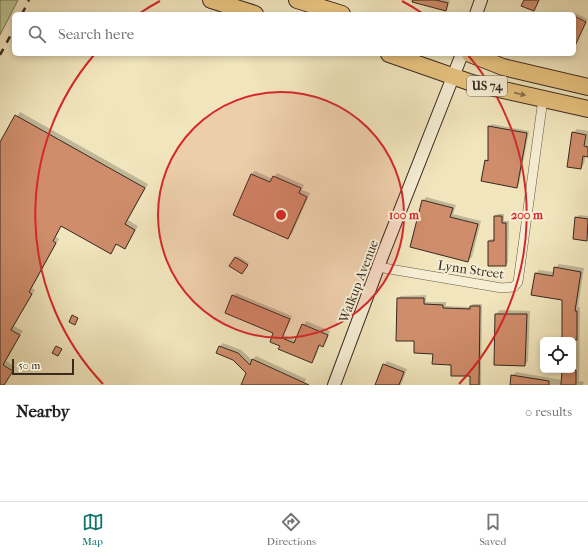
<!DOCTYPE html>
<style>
body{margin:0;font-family:"IM FELL French Canon",serif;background:#f6f6f6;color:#202124}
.controls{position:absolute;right:12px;bottom:12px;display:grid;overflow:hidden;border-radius:6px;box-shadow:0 2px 6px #0003}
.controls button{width:36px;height:36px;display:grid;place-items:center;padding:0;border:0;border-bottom:1px solid #e0e0e0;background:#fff;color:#202124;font:20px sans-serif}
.scale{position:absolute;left:12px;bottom:10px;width:62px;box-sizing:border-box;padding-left:4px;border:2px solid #382921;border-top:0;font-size:11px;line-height:14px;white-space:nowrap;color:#382921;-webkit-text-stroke:3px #f6eed4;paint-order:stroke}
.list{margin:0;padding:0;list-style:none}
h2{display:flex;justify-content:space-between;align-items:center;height:52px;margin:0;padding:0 16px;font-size:17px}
h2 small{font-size:13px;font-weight:400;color:#757577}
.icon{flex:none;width:22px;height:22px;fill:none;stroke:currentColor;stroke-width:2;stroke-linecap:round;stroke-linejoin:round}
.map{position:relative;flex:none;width:588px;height:385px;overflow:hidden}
.search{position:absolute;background:#fff;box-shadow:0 2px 6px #0003;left:12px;right:12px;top:12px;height:44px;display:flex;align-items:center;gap:10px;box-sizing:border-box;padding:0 14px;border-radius:6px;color:#757577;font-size:15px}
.sheet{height:116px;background:#fff}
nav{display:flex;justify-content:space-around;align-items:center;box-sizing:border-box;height:56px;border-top:1px solid #e0e0e0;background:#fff;font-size:11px;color:#757577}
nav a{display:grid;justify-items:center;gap:2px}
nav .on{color:#0f766e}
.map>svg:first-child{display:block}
</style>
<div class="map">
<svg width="588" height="385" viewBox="0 0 588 385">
<rect width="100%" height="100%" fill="#f1e5bd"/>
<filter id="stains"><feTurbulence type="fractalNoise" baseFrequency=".005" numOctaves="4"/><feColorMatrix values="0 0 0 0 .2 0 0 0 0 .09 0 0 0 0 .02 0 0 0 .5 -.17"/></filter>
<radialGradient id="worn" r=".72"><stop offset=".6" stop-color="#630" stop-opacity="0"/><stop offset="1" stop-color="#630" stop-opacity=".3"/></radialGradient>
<!-- green -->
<path fill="#bac591" stroke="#797759" d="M0,0H18L0,35Z"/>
<!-- shadow -->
<path fill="#0003" d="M409,0H448L450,1L446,10Z
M575,13L588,19L574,46V15Z
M20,112L148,184L128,220L138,226L125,248L117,244L110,253L62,225L56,237L59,239L32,288L35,290L14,326L23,331L6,361L15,367L5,385H0V144Z
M492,124L529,131L519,184L517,187L486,161L489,158V126Z
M577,129L588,131V155H586L584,164L581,168L573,133Z
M255,171L273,179L277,173L304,185L302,190L310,193L292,234L288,238L251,174Z
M426,197L456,205L453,214L481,221L472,257L468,261L423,201Z
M498,214H504V221H509L508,262L506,265L489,241L491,239H495V217Z
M579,215L588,216L587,240L576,218Z
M238,256L249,263L243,272L231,266Z
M559,264L584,268L578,307H580L579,381L584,382L583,385H511L512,376L516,372L562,380L563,370H573V340H563V299L536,273L539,270L554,272L555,268Z
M236,293L292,316L284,335L296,340L306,321L330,331L326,342L322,346L320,345L315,358L311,362L281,345L275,332L233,296Z
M426,295V302H446V306L470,307L473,304H482L481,385H471V375L415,340L398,298L401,296Z
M500,310L530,311L528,361L525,365L496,314Z
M223,343L241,350L252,360L256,356L306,379L303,385H242L247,372L220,346Z
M387,361L407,369L401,385H376L384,365Z"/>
<!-- building -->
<path fill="#cf8d6b" stroke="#382921" d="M413,0H436L448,3L446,11L412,2Z
M524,0H539L534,11L521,6Z
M574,16L586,22L574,48Z
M15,115L145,188L125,224L135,230L125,249L116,244L111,254L61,226L53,241L56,243L29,292L32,294L11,330L20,335L3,365L13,371L4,385H0V142Z
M488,126L527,133L517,188L481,181L485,160L488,161Z
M572,132L586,135L584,146L588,147V157L583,156L581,169L567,167Z
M251,174L270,182L273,176L301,188L299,193L307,197L288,239L233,215Z
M422,200L453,208L450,217L478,224L468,262L410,247Z
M494,216H502V223H506V266H488V241H494Z
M575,217L588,219L587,241L573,239Z
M235,257L248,265L242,274L229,266Z
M554,267L581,272L575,311H577V340H562V300L531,295L535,273L553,276Z
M232,295L290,319L282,338L294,343L302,324L328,335L323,347L319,345L312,363L278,349L280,346L270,342L273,333L225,313Z
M397,298H424V304L443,305V308L470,309V306H480L479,385H470V376H451V365L432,364L433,354L414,353V341H396Z
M495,314H527L525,366L494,365Z
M72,315L78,318L75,325L69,322Z
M56,346L62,349L58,356L52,353Z
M219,346L238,353L250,365L252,359L309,385H241L246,373L233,360L216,353Z
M383,364L404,372L399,385H375Z
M562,370H576V385H561Z
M511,375L549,381V385H510Z"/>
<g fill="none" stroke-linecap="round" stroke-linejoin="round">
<!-- street casing -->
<g stroke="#665848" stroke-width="10">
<path id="street" d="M378,267L502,288L514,287L518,282L543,99"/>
</g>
<!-- secondary casing -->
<g stroke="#382921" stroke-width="14">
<path id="secondary" d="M476,14L481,0
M334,385L383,254L462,54"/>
</g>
<!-- highway casing -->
<g stroke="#382921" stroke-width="18">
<path id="highway" d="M211,0L255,14
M297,0L342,14
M389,54L472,83L588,109
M470,54L503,67L588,87"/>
</g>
<!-- street -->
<use href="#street" stroke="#f6eed4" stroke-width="9"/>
<!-- secondary -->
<use href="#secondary" stroke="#f6eed4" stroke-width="12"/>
<!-- highway -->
<use href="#highway" stroke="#e8c27e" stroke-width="16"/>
<!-- rail -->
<path stroke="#382921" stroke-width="2.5" stroke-dasharray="7 7" stroke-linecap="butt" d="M22,14L29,0
M0,55L14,29"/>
</g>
<!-- one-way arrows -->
<defs><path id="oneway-solid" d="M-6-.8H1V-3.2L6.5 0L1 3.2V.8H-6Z"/></defs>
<use fill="#876e4b" href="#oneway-solid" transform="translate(520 94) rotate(13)"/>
<!-- distance rings -->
<circle cx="281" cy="215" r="123" fill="#d62828" fill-opacity=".12"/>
<g fill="none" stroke="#d62828" stroke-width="2">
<circle cx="281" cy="215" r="123"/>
<path d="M103 384A246 246 0 0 1 94 55M140 13A246 246 0 0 1 160 1M402 1A246 246 0 0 1 422 13M468 55A246 246 0 0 1 459 384"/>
</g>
<g text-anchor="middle" stroke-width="4" stroke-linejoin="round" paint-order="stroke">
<!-- shield labels -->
<rect fill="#f6eed4" stroke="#716457" stroke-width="1" x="467" y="76" width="40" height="20" rx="3"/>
<g font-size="12" font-weight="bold" fill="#382921">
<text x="487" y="90">US 74</text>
</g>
<!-- street labels -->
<g font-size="13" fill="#382921" stroke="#f6eed4">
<text transform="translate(471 269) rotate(8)" y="5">Lynn Street</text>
<text transform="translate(358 281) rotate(-69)" y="5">Walkup Avenue</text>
</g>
</g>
<circle cx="281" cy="215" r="6" fill="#d62828" stroke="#f6eed4" stroke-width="2"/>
<g font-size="12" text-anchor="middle" font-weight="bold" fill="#d62828" stroke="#f6eed4" stroke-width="4" stroke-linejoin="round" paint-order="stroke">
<text x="404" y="219">100 m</text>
<text x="527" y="219">200 m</text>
</g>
<rect width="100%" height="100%" filter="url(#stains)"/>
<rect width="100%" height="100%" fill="url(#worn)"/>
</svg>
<div class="controls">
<button><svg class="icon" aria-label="locate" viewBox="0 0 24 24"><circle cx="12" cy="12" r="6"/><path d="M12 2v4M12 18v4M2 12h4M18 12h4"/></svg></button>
</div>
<div class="scale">50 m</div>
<div class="search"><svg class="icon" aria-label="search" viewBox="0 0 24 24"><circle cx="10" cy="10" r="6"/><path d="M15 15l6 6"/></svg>Search here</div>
</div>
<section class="sheet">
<h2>Nearby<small>0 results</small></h2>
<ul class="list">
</ul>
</section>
<nav>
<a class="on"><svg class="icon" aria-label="map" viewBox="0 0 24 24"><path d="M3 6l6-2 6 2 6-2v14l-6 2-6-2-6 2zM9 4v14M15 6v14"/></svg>Map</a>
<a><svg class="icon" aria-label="directions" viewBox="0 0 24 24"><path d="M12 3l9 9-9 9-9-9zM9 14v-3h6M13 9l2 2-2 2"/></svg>Directions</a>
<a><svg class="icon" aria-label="saved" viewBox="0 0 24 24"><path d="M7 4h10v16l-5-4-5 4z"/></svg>Saved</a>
</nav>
